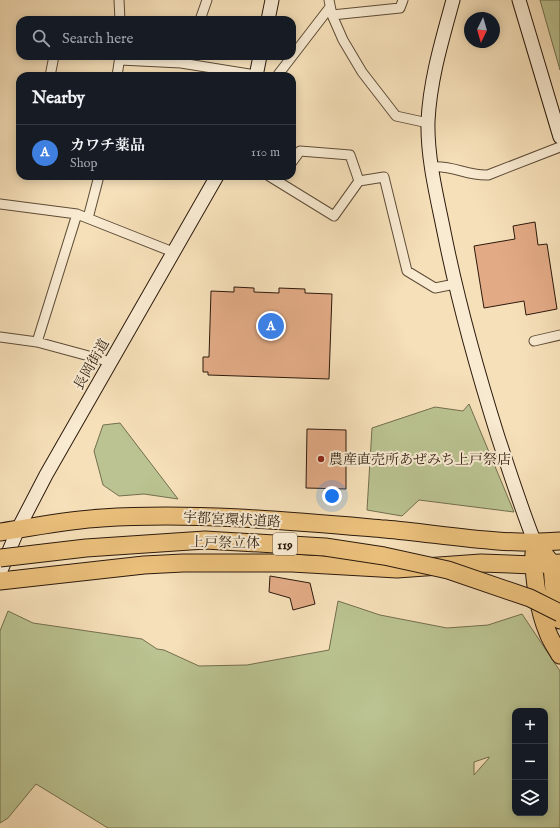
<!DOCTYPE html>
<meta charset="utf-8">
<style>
body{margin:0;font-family:"IM FELL English","Noto Serif JP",serif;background:#20242c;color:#f1f3f6}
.controls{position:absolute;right:12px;bottom:12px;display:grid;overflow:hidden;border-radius:8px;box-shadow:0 2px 10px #0003}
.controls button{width:36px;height:36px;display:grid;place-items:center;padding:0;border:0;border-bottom:1px solid #363941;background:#171b24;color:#f1f3f6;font:20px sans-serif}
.compass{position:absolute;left:464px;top:12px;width:36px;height:36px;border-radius:50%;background:#171b24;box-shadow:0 2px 10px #0003;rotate:185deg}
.you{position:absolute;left:332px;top:496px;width:14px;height:14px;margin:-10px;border:3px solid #fff;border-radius:50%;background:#1a73e8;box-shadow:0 0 0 6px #1a73e833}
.badge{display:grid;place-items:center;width:26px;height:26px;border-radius:50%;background:#0f766e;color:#fff;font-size:13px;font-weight:700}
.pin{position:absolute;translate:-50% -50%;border:2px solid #fff;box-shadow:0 1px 4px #0006}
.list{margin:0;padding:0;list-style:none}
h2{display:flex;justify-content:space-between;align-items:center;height:52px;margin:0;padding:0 16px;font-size:17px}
h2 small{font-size:13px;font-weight:400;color:#9ea1a6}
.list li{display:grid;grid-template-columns:26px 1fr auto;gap:12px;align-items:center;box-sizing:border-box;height:56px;padding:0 16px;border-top:1px solid #363941}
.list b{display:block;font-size:15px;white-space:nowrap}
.list p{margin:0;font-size:13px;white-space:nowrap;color:#9ea1a6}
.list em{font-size:13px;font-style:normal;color:#9ea1a6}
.icon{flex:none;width:22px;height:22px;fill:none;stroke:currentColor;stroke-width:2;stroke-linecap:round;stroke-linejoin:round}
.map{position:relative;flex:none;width:560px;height:828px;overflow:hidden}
.search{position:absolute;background:#171b24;box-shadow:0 2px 10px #0003;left:16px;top:16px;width:280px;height:44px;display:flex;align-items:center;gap:10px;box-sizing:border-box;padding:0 14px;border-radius:12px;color:#9ea1a6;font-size:15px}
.panel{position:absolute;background:#171b24;box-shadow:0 2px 10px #0003;left:16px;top:72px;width:280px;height:108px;border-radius:12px}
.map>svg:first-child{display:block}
</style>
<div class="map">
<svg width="560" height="828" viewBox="0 0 560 828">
<rect width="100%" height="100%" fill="#f6e0b9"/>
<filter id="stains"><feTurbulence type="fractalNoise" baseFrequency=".005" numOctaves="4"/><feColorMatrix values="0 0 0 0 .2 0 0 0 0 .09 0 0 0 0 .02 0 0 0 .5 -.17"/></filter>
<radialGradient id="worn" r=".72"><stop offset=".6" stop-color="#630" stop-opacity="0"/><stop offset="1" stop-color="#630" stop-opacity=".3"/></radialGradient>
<!-- green -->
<path fill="#bac391" stroke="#736e4e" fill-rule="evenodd" d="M540,0H560V70Z
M469,404L514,512L419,500L402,516L367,510L372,428L435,407L463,411Z
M120,423L178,499L144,494L119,496L103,485L94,451L103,425Z
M338,601L380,615L447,628L488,625L522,614L560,671V828H108L36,784L8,818L0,823V631L8,611L33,623L142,639L157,649L164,650L199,666L247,665L329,650ZM515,711H545V813H515ZM489,757V758L474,775V762Z"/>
<!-- building -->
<path fill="#e2ab86" stroke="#2c1a0c" d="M535,222L538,245L547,244L557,309L526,315L524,301L484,308L474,246L515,239L513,226Z
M234,287L254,288V292L279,293V288L305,289V293L332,294L329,379L208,375V372H203V357H209L211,291L234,292Z
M307,429L346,430V489L306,488Z
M270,576L310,583L315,604L293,610L290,598L269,592Z"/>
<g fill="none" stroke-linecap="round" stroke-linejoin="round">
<!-- street casing -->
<g stroke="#5e4c37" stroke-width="11">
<path id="street" d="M119,0L120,20
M329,0L332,15L343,40L362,72L396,116L428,123
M332,15L400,8L403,0
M200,20L207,0
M120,60L181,63L256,75
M50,76L54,56
M117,76L120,56
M277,76L330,7
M292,162L300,151L350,155L359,181
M432,167C453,165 467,176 488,175L560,147
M269,176L334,216L359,181L384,177L407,271L435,288L455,284
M0,204L77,214L173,252
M88,218L99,176
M0,337L37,342L111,362
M534,341L560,335
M37,342L77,214"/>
</g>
<!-- secondary casing -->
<g stroke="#2c1a0c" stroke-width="15">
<path id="secondary" d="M453,0C442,40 430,80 428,121C427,158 437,197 444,232C458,302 477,370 498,437C510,473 521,508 535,543
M519,0L560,137
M268,20L272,0
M256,76L260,56
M0,573L18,529L46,475L217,176"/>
</g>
<!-- highway casing -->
<g stroke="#2c1a0c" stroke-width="19">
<path id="highway" d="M0,532C34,527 67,520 102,518C196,512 291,521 385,529C442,534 503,546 560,541
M534,553C533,576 539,612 548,633C551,641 556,648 560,655
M545,555L552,564L554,591L560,620
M0,581L144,565L183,563H292L397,569L481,563L533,565L560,563"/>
</g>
<!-- street -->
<use href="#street" stroke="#f9ebd2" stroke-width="9"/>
<!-- secondary -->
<use href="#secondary" stroke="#f9ebd2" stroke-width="13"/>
<!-- highway -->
<use href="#highway" stroke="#ebc07c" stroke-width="17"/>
<!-- highway-bridge casing -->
<g stroke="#2c1a0c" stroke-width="19" stroke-linecap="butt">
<path id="highway-bridge" d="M0,558L86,548L205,540L325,547L384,556L448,570L530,598L560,613"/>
</g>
<!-- highway-bridge -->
<use href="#highway-bridge" stroke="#ebc07c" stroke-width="17"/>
</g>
<!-- markers -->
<circle fill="#8f2418" stroke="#f9ebd2" stroke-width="1.5" cx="321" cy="459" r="4"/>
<g text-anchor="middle" stroke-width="4" stroke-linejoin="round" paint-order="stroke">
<!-- shield labels -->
<rect fill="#f9ebd2" stroke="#6a5947" stroke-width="1" x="273" y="533" width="24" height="22" rx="3"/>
<g font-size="13" font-weight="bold" fill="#2c1a0c">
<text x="285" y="549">119</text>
</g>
<!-- street labels -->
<g font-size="14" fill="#2c1a0c" stroke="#f9ebd2">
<text transform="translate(91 364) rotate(-60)" y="5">長岡街道</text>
<text transform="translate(232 519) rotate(3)" y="5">宇都宮環状道路</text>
<text transform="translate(225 542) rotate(1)" y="5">上戸祭立体</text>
</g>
<!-- poi labels -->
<g font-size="14" fill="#2c1a0c" stroke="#f9ebd2" text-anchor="start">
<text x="329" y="464">農産直売所あぜみち上戸祭店</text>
</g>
</g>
<rect width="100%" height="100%" filter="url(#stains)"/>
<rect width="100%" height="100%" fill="url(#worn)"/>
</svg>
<div class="controls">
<button>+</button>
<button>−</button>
<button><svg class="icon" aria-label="layers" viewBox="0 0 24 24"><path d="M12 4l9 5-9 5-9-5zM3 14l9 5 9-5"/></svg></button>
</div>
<svg class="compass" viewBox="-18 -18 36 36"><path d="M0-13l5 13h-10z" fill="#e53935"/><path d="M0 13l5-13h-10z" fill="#9ea1a6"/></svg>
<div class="you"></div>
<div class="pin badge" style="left:271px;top:326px;background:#3f7fe0">A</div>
<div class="search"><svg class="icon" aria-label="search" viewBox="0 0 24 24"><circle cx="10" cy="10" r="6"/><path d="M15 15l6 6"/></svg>Search here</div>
<section class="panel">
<h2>Nearby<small></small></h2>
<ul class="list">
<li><span class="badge" style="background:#3f7fe0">A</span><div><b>カワチ薬品</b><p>Shop</p></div><em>110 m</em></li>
</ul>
</section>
</div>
